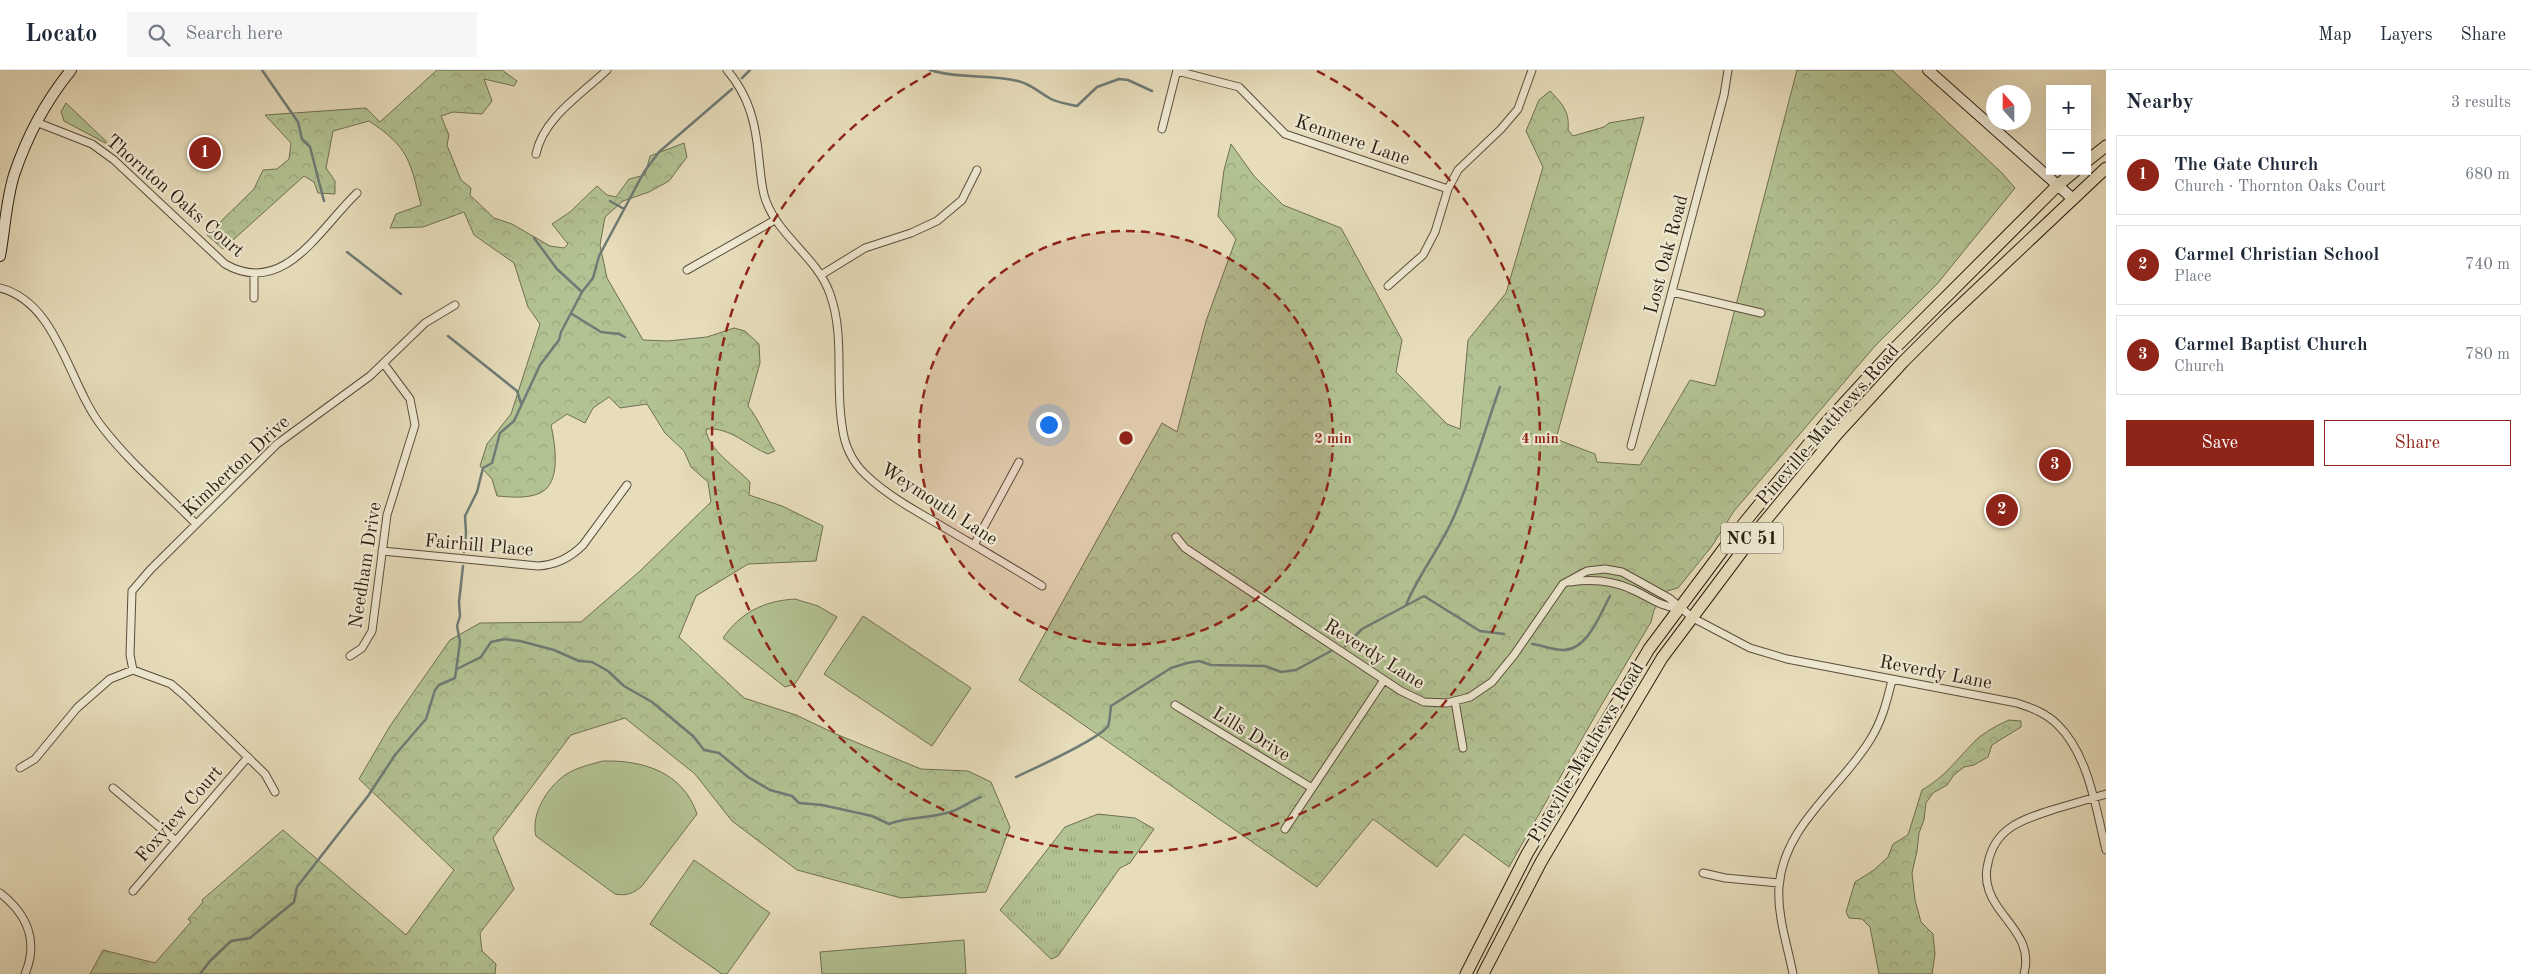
<!DOCTYPE html>
<meta charset="utf-8">
<style>
body{margin:0;font-family:"Old Standard TT",serif;background:#f6f6f7;color:#1f2937}
.controls{position:absolute;right:15px;top:15px;display:grid;overflow:hidden;border-radius:0px;box-shadow:0 5px 20px #0002}
.controls button{width:45px;height:45px;display:grid;place-items:center;padding:0;border:0;border-bottom:1px solid #e0e1e3;background:#fff;color:#1f2937;font:25px sans-serif}
.compass{position:absolute;left:1986px;top:15px;width:45px;height:45px;border-radius:50%;background:#fff;box-shadow:0 5px 20px #0002;rotate:339deg}
.you{position:absolute;left:1048px;top:354px;width:18px;height:18px;margin:-12px;border:4px solid #fff;border-radius:50%;background:#1a73e8;box-shadow:0 0 0 8px #1a73e833}
.badge{display:grid;place-items:center;width:32px;height:32px;border-radius:50%;background:#8f2418;color:#fff;font-size:16px;font-weight:700}
.pin{position:absolute;translate:-50% -50%;border:2px solid #fff;box-shadow:0 1px 5px #0006}
.list{margin:0;padding:0;list-style:none}
h2{display:flex;justify-content:space-between;align-items:center;height:65px;margin:0;padding:0 20px;font-size:21px}
h2 small{font-size:16px;font-weight:400;color:#747a83}
.list li{display:grid;grid-template-columns:32px 1fr auto;gap:15px;align-items:center;box-sizing:border-box;height:80px;margin:0 10px 10px;padding:0 10px;border:1px solid #e0e1e3;border-radius:0px}
.list b{display:block;font-size:19px;white-space:nowrap}
.list p{margin:0;font-size:16px;white-space:nowrap;color:#747a83}
.list em{font-size:16px;font-style:normal;color:#747a83}
.actions{display:flex;gap:10px;padding:15px 20px}
.actions a{flex:1;padding:11px 0;border:1px solid #8f2418;border-radius:0px;text-align:center;font-size:18px;color:#8f2418}
.actions .main{background:#8f2418;color:#fff}
.icon{flex:none;width:28px;height:28px;fill:none;stroke:currentColor;stroke-width:2;stroke-linecap:round;stroke-linejoin:round}
.map{position:relative;flex:none;width:2106px;height:904px;overflow:hidden}
header{display:flex;align-items:center;gap:30px;box-sizing:border-box;height:70px;padding:0 25px;background:#fff;border-bottom:1px solid #e0e1e3}
header strong{font-size:24px}
nav{display:flex;gap:28px;margin-inline-start:auto;font-size:18px}
.search{width:350px;height:45px;background:#f6f6f7;display:flex;align-items:center;gap:12px;box-sizing:border-box;padding:0 18px;border-radius:0px;color:#747a83;font-size:19px}
main{display:flex}
aside{flex:1;background:#fff}
.map>svg:first-child{display:block}
</style>
<header>
<strong>Locato</strong>
<div class="search"><svg class="icon" aria-label="search" viewBox="0 0 24 24"><circle cx="10" cy="10" r="6"/><path d="M15 15l6 6"/></svg>Search here</div>
<nav><a>Map</a><a>Layers</a><a>Share</a></nav>
</header>
<main>
<div class="map">
<svg width="2106" height="904" viewBox="0 0 2106 904">
<defs>
<pattern id="grass-tufts" width="24" height="20" patternUnits="userSpaceOnUse" patternTransform="scale(1.25)"><rect width="24" height="20" fill="#b3c292"/><path d="M3 7l-1-3M5 7V3M7 7l1-3M15 17l-1-3M17 17v-4M19 17l1-3" fill="none" stroke="#9aa67d"/></pattern>
<pattern id="forest-crowns" width="20" height="18" patternUnits="userSpaceOnUse" patternTransform="scale(1.25)"><rect width="20" height="18" fill="#b3c292"/><path d="M2 6a3 3 0 1 1 6 0M12 15a3 3 0 1 1 6 0" fill="none" stroke="#9aa67d"/></pattern>
</defs>
<rect width="100%" height="100%" fill="#e7ddbb"/>
<filter id="stains"><feTurbulence type="fractalNoise" baseFrequency=".004" numOctaves="4"/><feColorMatrix values="0 0 0 0 .2 0 0 0 0 .09 0 0 0 0 .02 0 0 0 .5 -.17"/></filter>
<radialGradient id="worn" r=".72"><stop offset=".6" stop-color="#630" stop-opacity="0"/><stop offset="1" stop-color="#630" stop-opacity=".3"/></radialGradient>
<!-- grass -->
<path fill="url(#grass-tufts)" stroke="#6f7052" d="M66,33L111,76L64,51L61,42Z
M1098,744L1135,748L1154,759L1130,793L1120,798L1058,886L1051,889L1000,840L1065,757Z"/>
<!-- forest -->
<path fill="url(#forest-crowns)" stroke="#6f7052" d="M437,0H502L517,11L514,16L484,9L492,31L482,44L453,42L441,46L449,65L447,75L461,110L471,118L470,125L494,148L512,154L550,176L564,178L568,174L552,154L570,142L597,116L607,125L616,127L629,109L645,105L650,86L684,73L687,87L669,111L649,122L623,131L605,147L600,175L607,208L643,270L668,271L707,267L734,258L745,261L759,274L760,293L748,336C759,350 765,366 775,381L768,384C747,376 731,357 706,359C707,379 737,398 750,412L749,425L782,436L823,456L816,491L748,494L696,526L679,567L744,628L796,645L836,664L921,699L968,701L991,712L1010,757L986,822L901,828L797,800L732,751L695,704L625,648L571,665L493,768L514,819L480,863L482,881L496,894L495,904H90L103,880L155,893L191,852L188,849L203,832L202,830L283,760L406,865L454,800L359,709L390,656L450,570L480,553L581,552L640,501L711,432L708,412L691,397L684,381L665,363L647,334L620,338L609,327L593,338L585,353L567,344L551,355C555,374 562,413 540,423C527,429 511,427 497,426L492,409L480,396L487,374L511,344L540,254L528,237L514,193L474,165L464,142L423,157L390,158L396,144L421,135C410,91 409,77 369,51L333,61L326,98L335,111V124L318,123L314,112L304,106L223,179L207,165L254,119L263,100L277,99L289,89L291,73L265,45L366,38L380,52Z
M1797,0H1892L2002,103L2015,118L1937,214L1875,276L1734,441L1712,476L1678,518L1667,521L1654,540L1651,552L1599,639L1509,797L1464,764L1437,797L1373,749L1317,817L1019,610L1162,353L1177,362L1206,251L1236,169L1218,146L1224,100L1231,74L1254,106L1283,135L1341,158L1402,270L1396,302L1447,354L1460,359L1468,270L1506,223L1543,97L1526,61L1539,30L1550,21C1562,33 1570,42 1568,60L1573,66L1604,57L1609,53L1644,47L1556,369L1595,384L1597,392L1640,395L1690,310L1715,316Z
M2009,650L2021,651V657L1992,675L1988,687L1974,695L1964,697L1954,705L1947,715L1933,723L1926,733L1924,750L1919,763L1917,781L1912,803L1915,830L1921,852L1933,864L1935,884L1932,904H1879L1870,857L1862,849L1849,848L1846,842L1855,812L1874,800L1888,787L1893,774L1908,765L1922,720C1944,708 1958,688 1976,670C1986,661 1998,655 2009,650Z"/>
<!-- park -->
<path fill="#b3c292" stroke="#6f7052" d="M795,529L818,536L837,547L795,614L785,617L723,568C741,542 764,531 795,529Z
M863,546L971,618L932,676L824,604Z
M603,691C643,690 683,702 697,744L642,816C633,824 626,826 615,824L536,766C531,747 544,723 559,710C570,699 588,695 603,691Z
M694,790L770,843L727,904H722L650,854Z
M964,870L966,904H822L820,882Z"/>
<g fill="none" stroke-linecap="round" stroke-linejoin="round">
<!-- stream -->
<path stroke="#6e7b76" stroke-width="2.5" d="M262,0L298,52L302,69L310,77L324,131
M930,0C958,9 989,4 1018,11C1033,15 1038,22 1051,29C1059,33 1069,34 1077,36L1097,17L1119,9L1128,10L1152,21
M742,8L750,0
M610,131L624,139
M534,168L557,199L582,222
M347,182L401,224
M572,244L601,262L619,264L625,267
M448,266L517,321L521,333
M464,482L466,463L465,446L477,422L483,398L492,393L500,363L514,351L540,295L559,270L561,262L582,222L593,208L599,186L644,102L659,82L732,19
M1406,535C1419,503 1442,476 1455,444C1473,403 1485,359 1500,317
M1532,574C1542,575 1552,580 1563,580C1588,580 1600,544 1610,526
M1345,576L1362,559L1424,526L1480,561L1504,564
M457,599L481,587L491,572L505,569L520,571L554,580L579,591L592,592L608,601L624,616L652,632L693,666L704,680L719,683L748,707L770,720L792,726L799,733L822,735L872,746L889,754C909,746 929,749 950,742C961,739 970,731 981,727
M1016,707C1033,699 1100,669 1108,656C1110,651 1110,642 1111,636L1171,598L1187,593L1199,591L1211,595L1265,596L1281,602L1296,600L1331,581
M200,904L210,891L231,871L250,868L294,832L297,817L368,726L395,685L426,649L435,620L439,615L455,608L460,572L457,556L460,546L459,532L463,496"/>
<!-- street casing -->
<g stroke="#5a4d3c" stroke-width="9">
<path id="street" d="M727,0C750,27 756,55 759,90C761,104 761,118 766,131C780,168 817,187 830,224C845,265 835,312 842,355C844,374 852,392 866,405C889,427 918,442 945,458C977,477 1010,496 1042,516
M1177,1L1239,17L1285,64L1448,119
M36,52L92,74L114,90L225,194C284,228 320,158 357,123
M1162,59L1177,0
M536,84C543,48 582,24 607,0
M687,200L775,150
M821,205L865,178L911,163L937,151L962,130L977,100
M1388,216L1423,185L1435,162L1448,119L1458,100L1501,59L1518,39L1532,0
M0,218C59,233 68,315 103,358C130,393 165,422 196,454
M1672,222L1761,243
M254,228V203
M1631,376L1724,25L1728,0
M1176,467L1185,478L1401,621L1424,632L1447,633L1470,627L1492,612L1514,585L1563,514L1587,501L1605,499L1622,502L1669,528L1693,548L1750,578L1787,589L2017,633C2032,638 2046,643 2058,655C2089,686 2096,739 2106,780
M974,475L1019,392
M382,481L538,496C556,495 570,488 583,475L627,415
M1570,512C1590,509 1611,510 1631,519C1650,527 1658,536 1680,539
M350,586L362,578L372,561L387,445L415,355L410,329L384,294
M133,600L130,585L132,521L150,500L277,374L370,306L425,253L455,235
M1455,631L1463,678
M1175,635L1312,718
M20,698L35,689L77,638L110,609L133,600L171,614L185,626L265,704L275,722
M113,718L176,771
M1285,759L1384,610
M1703,803L1725,808L1779,813
M133,821L248,687
M0,823C27,844 39,871 25,904
M1793,904C1788,877 1777,846 1779,817C1783,756 1840,719 1870,670C1882,651 1887,631 1892,610
M2024,904C2032,874 2012,858 1997,836C1988,823 1984,808 1988,793C1995,757 2024,749 2055,739C2072,734 2089,729 2106,724"/>
</g>
<!-- secondary casing -->
<g stroke="#2b1d11" stroke-width="12">
<path id="secondary" d="M1928,0L2072,128
M0,186C5,159 6,131 14,105C27,66 45,32 71,0"/>
</g>
<!-- primary casing -->
<g stroke="#2b1d11" stroke-width="13">
<path id="primary" d="M2087,91L2106,76
M1466,904L1527,784L1649,579L1731,469L1825,354L1892,281L2057,116L2075,101
M1483,904L1541,792L1662,588L1761,456L1837,364L1903,292L1948,247L2106,98"/>
</g>
<!-- street -->
<use href="#street" stroke="#efe9d3" stroke-width="7"/>
<!-- secondary -->
<use href="#secondary" stroke="#efe9d3" stroke-width="10"/>
<!-- primary -->
<use href="#primary" stroke="#e7ddbb" stroke-width="11"/>
</g>
<!-- distance rings -->
<circle cx="1126" cy="368" r="207" fill="#8f2418" fill-opacity=".12"/>
<g fill="none" stroke="#8f2418" stroke-width="2.5" stroke-dasharray="9 6">
<circle cx="1126" cy="368" r="207"/>
<path d="M1317 1A414 414 0 1 1 935 1"/>
</g>
<g text-anchor="middle" stroke-width="4.5" stroke-linejoin="round" paint-order="stroke">
<!-- shield labels -->
<rect fill="#efe9d3" stroke="#665a4b" stroke-width="1" x="1721" y="452.5" width="62" height="31" rx="4"/>
<g font-size="18" font-weight="bold" fill="#2b1d11">
<text x="1752" y="474">NC 51</text>
</g>
<!-- street labels -->
<g font-size="19" fill="#2b1d11" stroke="#efe9d3">
<text transform="translate(1353 69) rotate(19)" y="7">Kenmere Lane</text>
<text transform="translate(176 125) rotate(41)" y="7">Thornton Oaks Court</text>
<text transform="translate(1665 184) rotate(-75)" y="7">Lost Oak Road</text>
<text transform="translate(1827 354) rotate(-49)" y="7">Pineville-Matthews Road</text>
<text transform="translate(235 395) rotate(-43)" y="7">Kimberton Drive</text>
<text transform="translate(940 433) rotate(33)" y="7">Weymouth Lane</text>
<text transform="translate(479 474) rotate(5)" y="7">Fairhill Place</text>
<text transform="translate(364 495) rotate(-81)" y="7">Needham Drive</text>
<text transform="translate(1375 583) rotate(32)" y="7">Reverdy Lane</text>
<text transform="translate(1936 601) rotate(11)" y="7">Reverdy Lane</text>
<text transform="translate(1252 663) rotate(31)" y="7">Lills Drive</text>
<text transform="translate(1585 682) rotate(-59)" y="7">Pineville-Matthews Road</text>
<text transform="translate(178 743) rotate(-49)" y="7">Foxview Court</text>
</g>
</g>
<circle cx="1126" cy="368" r="8" fill="#8f2418" stroke="#efe9d3" stroke-width="2.5"/>
<g font-size="15" text-anchor="middle" font-weight="bold" fill="#8f2418" stroke="#efe9d3" stroke-width="4.5" stroke-linejoin="round" paint-order="stroke">
<text x="1333" y="373">2 min</text>
<text x="1540" y="373">4 min</text>
</g>
<rect width="100%" height="100%" filter="url(#stains)"/>
<rect width="100%" height="100%" fill="url(#worn)"/>
</svg>
<div class="controls">
<button>+</button>
<button>−</button>
</div>
<svg class="compass" viewBox="-18 -18 36 36"><path d="M0-13l5 13h-10z" fill="#e53935"/><path d="M0 13l5-13h-10z" fill="#747a83"/></svg>
<div class="you"></div>
<div class="pin badge" style="left:205px;top:83px">1</div>
<div class="pin badge" style="left:2002px;top:440px">2</div>
<div class="pin badge" style="left:2055px;top:395px">3</div>
</div>
<aside>
<h2>Nearby<small>3 results</small></h2>
<ul class="list">
<li><span class="badge">1</span><div><b>The Gate Church</b><p>Church · Thornton Oaks Court</p></div><em>680 m</em></li>
<li><span class="badge">2</span><div><b>Carmel Christian School</b><p>Place</p></div><em>740 m</em></li>
<li><span class="badge">3</span><div><b>Carmel Baptist Church</b><p>Church</p></div><em>780 m</em></li>
</ul>
<div class="actions"><a class="main">Save</a><a>Share</a></div>
</aside>
</main>
